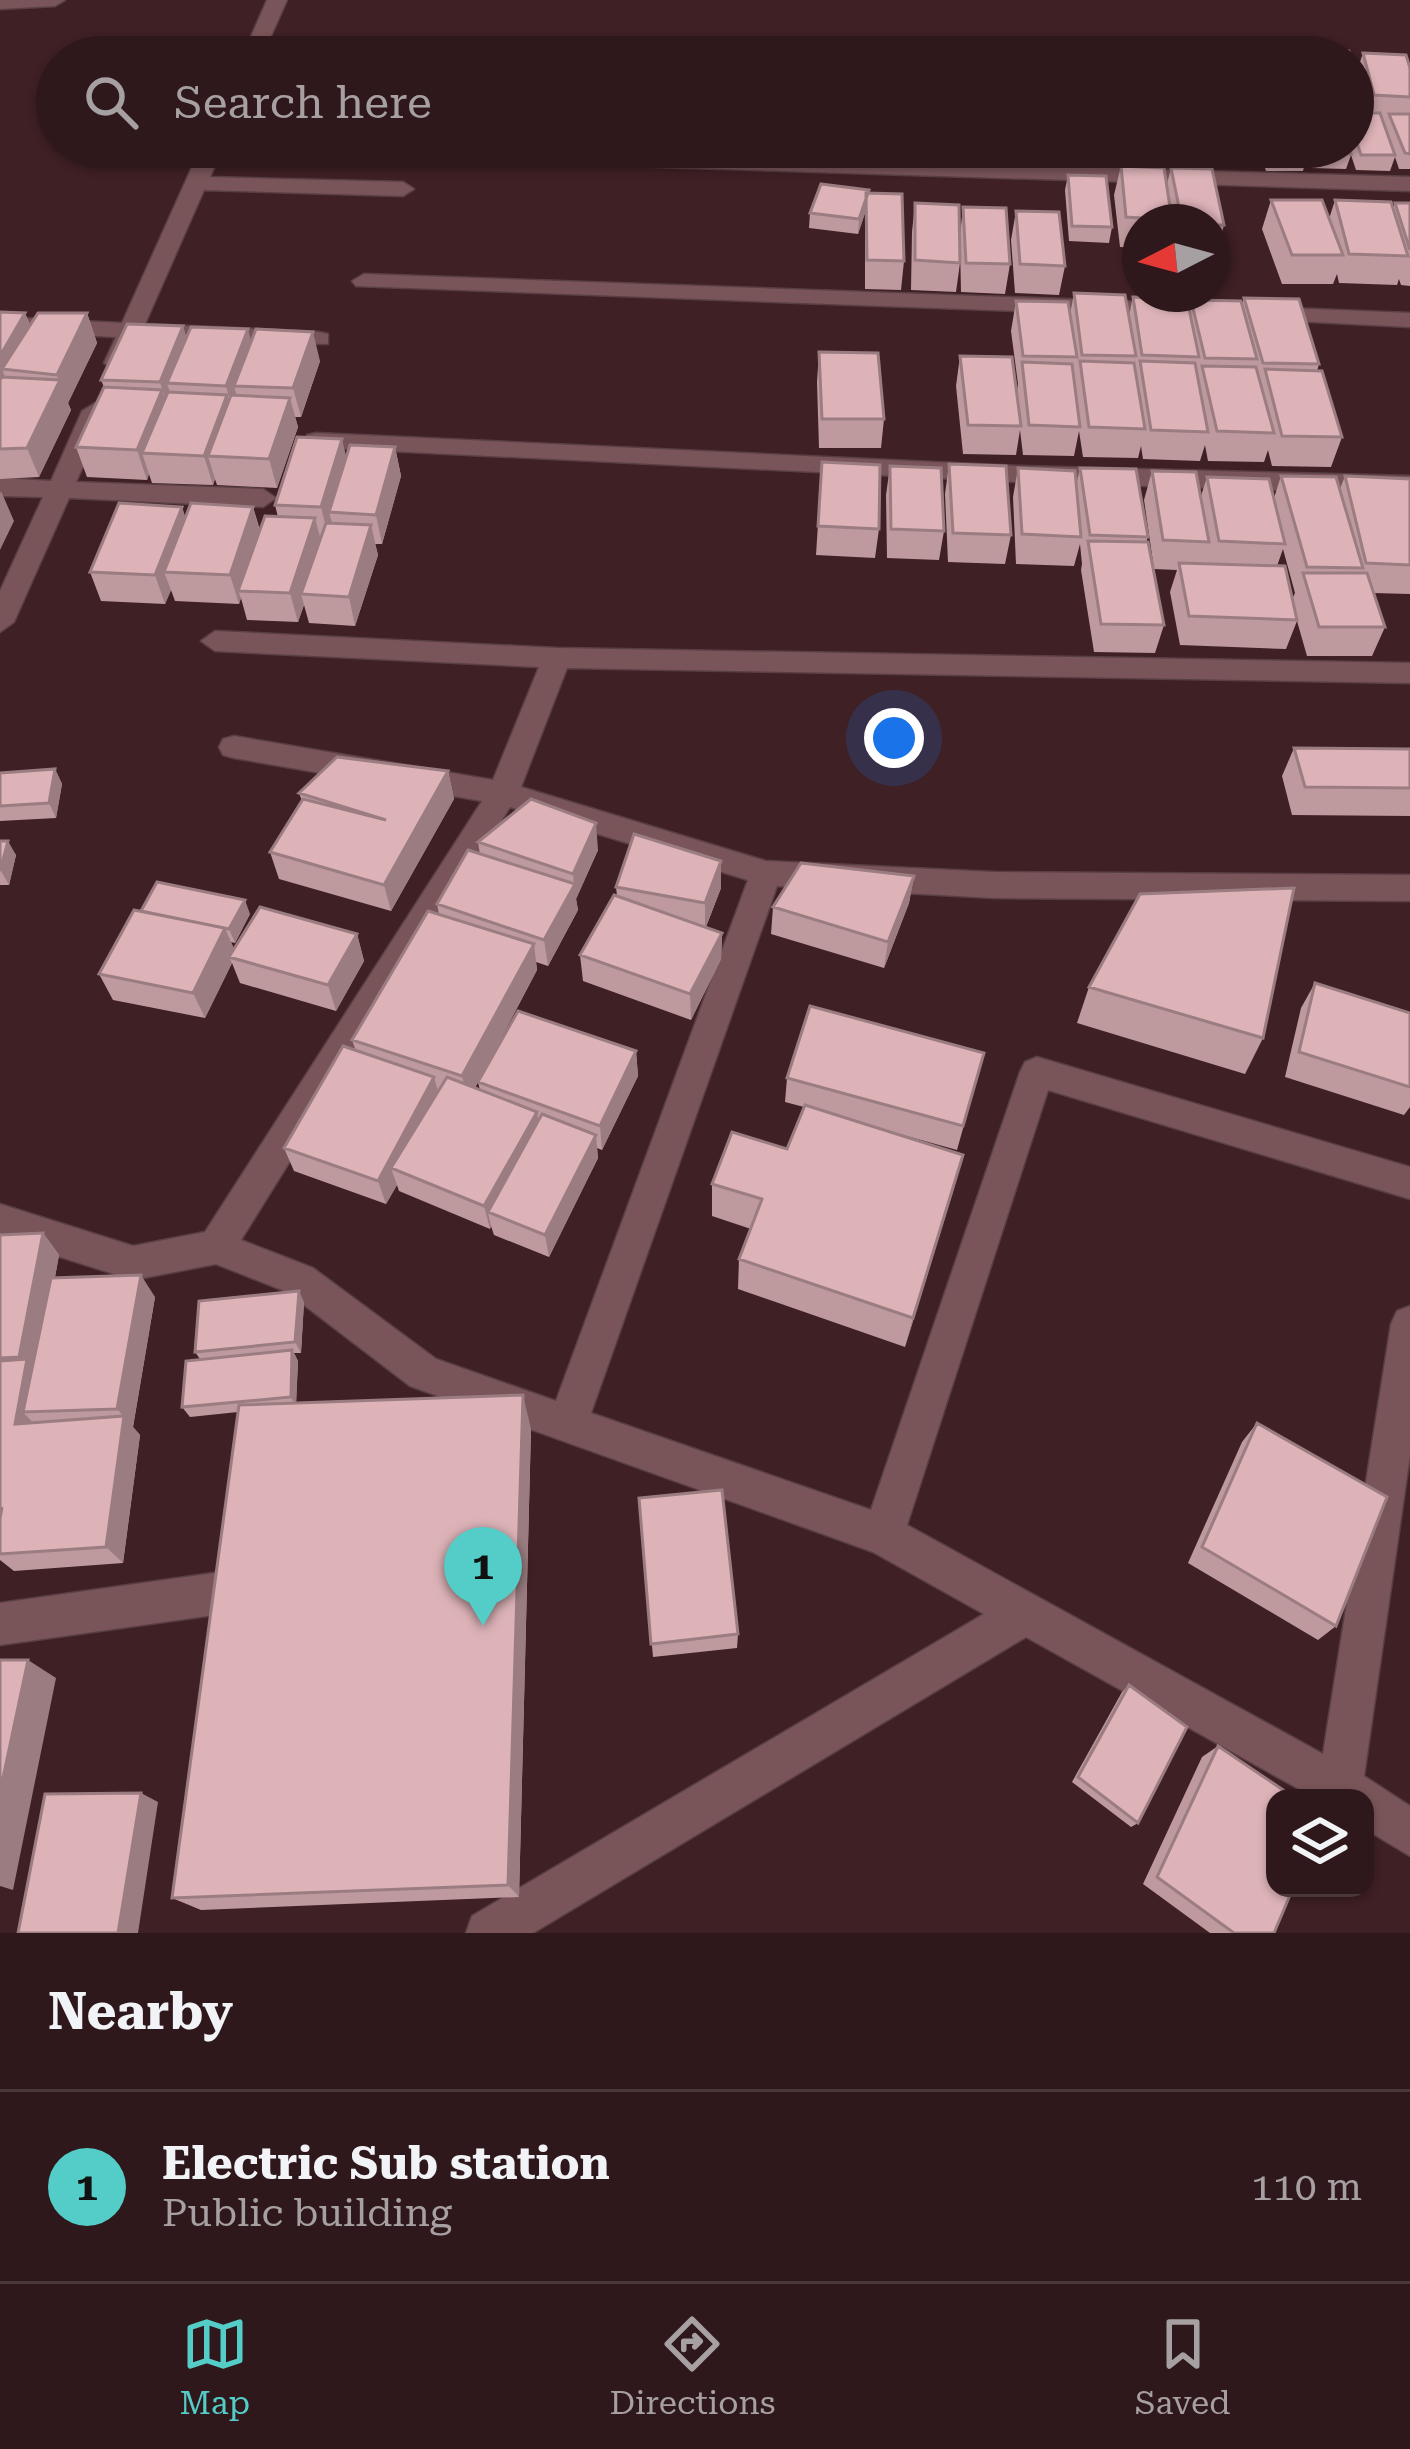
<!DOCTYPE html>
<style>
body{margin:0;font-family:"Roboto Serif",serif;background:#3b2528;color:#f1f3f6}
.controls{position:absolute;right:36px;bottom:36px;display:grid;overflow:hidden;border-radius:24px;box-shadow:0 3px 9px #0004}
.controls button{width:108px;height:108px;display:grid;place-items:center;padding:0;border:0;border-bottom:3px solid #4a373a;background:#2f181b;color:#f1f3f6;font:60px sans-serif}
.compass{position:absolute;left:1122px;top:204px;width:108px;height:108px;border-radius:50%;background:#2f181b;box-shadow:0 3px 9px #0004;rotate:264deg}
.you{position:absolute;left:894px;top:738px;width:42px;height:42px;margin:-30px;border:9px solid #fff;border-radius:50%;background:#1a73e8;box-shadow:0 0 0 18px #1a73e833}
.badge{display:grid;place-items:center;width:78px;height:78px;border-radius:50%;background:#54cdc8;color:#111;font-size:39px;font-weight:700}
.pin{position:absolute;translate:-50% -99px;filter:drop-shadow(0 3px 6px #0008)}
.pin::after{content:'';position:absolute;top:63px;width:42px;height:36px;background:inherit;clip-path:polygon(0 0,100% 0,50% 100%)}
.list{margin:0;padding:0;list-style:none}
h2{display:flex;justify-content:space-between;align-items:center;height:156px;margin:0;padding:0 48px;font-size:51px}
h2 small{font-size:39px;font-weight:400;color:#a7a0a3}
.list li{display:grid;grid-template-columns:78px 1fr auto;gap:36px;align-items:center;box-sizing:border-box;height:192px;padding:0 48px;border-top:3px solid #4a373a}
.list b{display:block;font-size:45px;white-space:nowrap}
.list p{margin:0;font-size:39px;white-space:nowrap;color:#a7a0a3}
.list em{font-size:39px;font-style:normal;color:#a7a0a3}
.icon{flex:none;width:66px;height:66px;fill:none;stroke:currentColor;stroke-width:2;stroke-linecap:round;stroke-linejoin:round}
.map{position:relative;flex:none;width:1410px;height:1933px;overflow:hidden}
.search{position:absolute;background:#2f181b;box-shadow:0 3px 9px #0004;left:36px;right:36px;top:36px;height:132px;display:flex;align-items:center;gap:30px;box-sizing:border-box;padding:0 42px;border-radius:66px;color:#a7a0a3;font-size:45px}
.sheet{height:348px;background:#2f181b}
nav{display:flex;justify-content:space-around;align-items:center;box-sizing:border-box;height:168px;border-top:3px solid #4a373a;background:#2f181b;font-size:33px;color:#a7a0a3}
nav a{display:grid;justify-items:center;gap:6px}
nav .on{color:#54cdc8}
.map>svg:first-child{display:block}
</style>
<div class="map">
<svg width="1410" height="1933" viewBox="0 0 1410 1933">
<rect width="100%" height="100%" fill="#3f2024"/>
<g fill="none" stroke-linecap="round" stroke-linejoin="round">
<!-- minor casing -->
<g stroke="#593f44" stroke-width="3">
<path id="minor" d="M0,0H65L55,6L0,9Z
M267,0H287L267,45L414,51L424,57H242Z
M1111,51H1168L1178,57H1101Z
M201,147H223L210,177L403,182L414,189L403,196L204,190L145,324L319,332L328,334V344L139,338L125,368L116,370L104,363L116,337L0,331V317L122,323Z
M404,147L1410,177V191L444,160Z
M364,274L1174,303L1186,310L1174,317L356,286L352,281Z
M1262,307L1410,313V327L1254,319L1250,314Z
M95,403L108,411L76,482L263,489L276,498L263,507L69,498L14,622L0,632V591L43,497L0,496V478L51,481L82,411Z
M316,433L1020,466L1410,476V494L1020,482L307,447V435Z
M215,631L557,648L1410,663V683L567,668L521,787L766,861L994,872L1410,875V901L994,898L777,886L591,1413L871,1510L1020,1072L1025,1062L1037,1057L1410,1167V1199L1048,1090L907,1525L1323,1754L1391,1324L1397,1311L1410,1306V1455L1364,1776L1410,1806V1856L1365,1829V1798H1315L1026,1637L533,1933H466L472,1916L984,1614L873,1552L410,1386L287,1292L216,1264L133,1280L0,1238V1204L133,1246L205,1232L482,801L234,758L223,755L219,747L223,739L234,736L493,780L539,667L215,651L201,641ZM510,807L748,880L556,1401L436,1359L313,1268L241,1240Z
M214,1573L229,1579L235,1594L229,1609L214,1615L0,1645V1603Z"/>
</g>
<!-- minor -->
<use href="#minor" fill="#795559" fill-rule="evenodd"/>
</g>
<!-- wall -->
<path fill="#be9a9e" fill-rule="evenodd" d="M1363,53L1409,65L1410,64V169H1399L1395,157L1390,171L1356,170L1351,155L1346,169L1311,168L1305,147H1353V64L1356,74Z
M1258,147H1304L1307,156L1303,171H1266Z
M1121,166L1167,184L1171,168L1224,225L1216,255H1212V222H1140V248L1120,247L1114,195Z
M1068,175L1112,227L1109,243L1069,241L1065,190Z
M868,193L904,261L901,290L865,289V213L858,234L809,228L810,213Z
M1271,200L1329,219L1335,200L1393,208L1395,203H1410V286L1401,285L1399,279L1397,285L1339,283L1337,274L1333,284H1282L1262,229Z
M915,203L960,235L963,207L1010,264L1005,294L961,292L960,246V263L956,292L911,290L912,232Z
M1016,211L1065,266L1059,295L1015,293L1011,240Z
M1074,293L1129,315L1133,297L1189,308L1191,300L1242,305L1244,298L1319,364L1317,371L1342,437L1331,467L1272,466L1268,450L1264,462L1208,461L1205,445L1200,461L1143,459L1141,446L1138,458L1083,457L1079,431L1074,456L1023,455L1020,430L1016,455L963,454L956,386L960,356L1017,391L1018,384L1011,331L1016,301L1070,315Z
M0,312L25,313L30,325L87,313L97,343L68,403L71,410L39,477L0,479Z
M183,326L186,337L251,341L320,361L301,417H295L298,427L277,488L217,485L215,479L213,485L152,483L149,474L147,480L87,477L76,447L104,387L101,380Z
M819,352L884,419L881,448H819L817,382Z
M395,447L401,476L382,544H375L378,555L355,626L309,623L304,605L298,622L247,620L241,598L239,604L175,601L171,590L165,604L101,601L90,572L182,507L185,517L253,507L260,530L278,517L275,505L346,458Z
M822,462L879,529L875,558L816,555Z
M949,464L1011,535L1005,564L948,562L945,494Z
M890,466L944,531L939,560L887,558L886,495Z
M1018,468L1076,486L1080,468L1148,537L1146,542L1164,625L1155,653L1094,652L1081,570L1082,564L1080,544L1074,566L1016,564L1013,497Z
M1152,471L1201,496L1207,477L1274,498L1281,476L1340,489L1345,476L1410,479V594L1373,593L1385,627L1372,656H1307L1297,621L1286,649L1180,645L1170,592L1177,570L1154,569L1144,500ZM1283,549L1295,593L1292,599L1277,566Z
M1294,748L1410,749V816L1292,815L1282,776Z
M55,769L62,784L56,818L0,821V773Z
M448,771L454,799L391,911L279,879L270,852L302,801L299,793Z
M0,841L16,855L9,885H0Z
M478,842L598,850L576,899L578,910L548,966L536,962L537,970L475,1088L480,1090L478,1082L636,1051L638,1076L602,1150L597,1148L598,1158L549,1257L494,1235L491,1226L490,1229L399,1191L397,1185L386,1204L294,1171L284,1148L356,1051L352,1040L439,914L437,904L480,854Z
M721,861V888L706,927L722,933L721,959L691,1020L583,981L580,955L617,896L616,887Z
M914,876L909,903L884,968L771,934L773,907Z
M141,911L250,914L235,943L231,942L234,949L357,934L364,961L336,1011L240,983L232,963L205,1018L113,1000L99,974Z
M1315,983L1410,1013V1107L1404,1115L1285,1077L1301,1008Z
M1089,987L1263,1038L1245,1074L1077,1023Z
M984,1053L957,1150L878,1128L954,1188L905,1347L738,1289L739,1259L751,1229L712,1216V1184L787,1149L804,1107L785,1102L787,1078Z
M43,1233L59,1255L55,1277L155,1297L133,1427L140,1435L123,1563L14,1571L0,1560V1235Z
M304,1302L301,1353H294L298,1361L296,1403L531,1429L519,1897L201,1910L172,1898L238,1412L190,1417L182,1407L200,1359L195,1352Z
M1257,1423L1336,1626L1318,1640L1188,1563L1242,1442Z
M639,1498L738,1634L737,1648L653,1657Z
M1129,1685L1138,1823L1131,1827L1072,1782L1122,1692Z
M1218,1746L1274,1933H1210L1143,1884L1202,1757Z"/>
<!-- shaded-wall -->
<path fill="#9b7d81" d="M866,198L865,213L858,234L859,219Z
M25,313L36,343L2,369L10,389L0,384V356Z
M87,313L97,343L68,403L71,410L39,477L27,448L59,381L57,375Z
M183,326L192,356L167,383L173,402L169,412L160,382Z
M248,329L256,359L234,386L239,403L234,415L226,386Z
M313,332L320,361L301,417L293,388Z
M162,390L171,420L142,453L149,474L147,480L137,450Z
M227,395L235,425L208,456L215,479L213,485L204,456Z
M290,398L298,427L277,488L269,459Z
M342,439L349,468L329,512L332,523L328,536L321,507Z
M395,447L401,476L382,544L376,515Z
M1,491L14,521L0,550V494Z
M182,507L191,536L164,572L171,590L165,604L155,575Z
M253,507L261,536L238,591L241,598L239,604L230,575Z
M315,518L323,548L301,594L304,605L298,622L290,593Z
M371,525L378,555L355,626L349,597Z
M55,769L62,784L56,818L49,803Z
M448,771L454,799L391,911L384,885Z
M596,823L598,850L576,899L578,910L548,966L544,940L574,885L573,874Z
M8,841L16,855L9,885L1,871Z
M721,861V888L705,929V903Z
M914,876L909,903L884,968L888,942Z
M245,900L250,914L235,943L229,929Z
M225,928L236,954L229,957L232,963L205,1018L193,993Z
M722,933L721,959L691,1020L690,994Z
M357,934L364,961L336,1011L328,985Z
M534,944L537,970L468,1101L462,1076Z
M636,1051L638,1076L602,1150L600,1126Z
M434,1077L441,1102L391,1168L397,1185L386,1204L378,1181Z
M537,1112L541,1136L488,1212L491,1226L490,1229L484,1206Z
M596,1135L598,1158L549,1257L545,1235Z
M963,1155L954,1188L905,1347L913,1318Z
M43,1233L59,1255L38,1371L23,1412L37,1427L15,1424L26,1365L19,1357Z
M141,1275L155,1297L133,1427L140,1435L123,1563L106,1547L124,1417L117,1409Z
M299,1291L304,1302L301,1353L295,1342Z
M292,1350L298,1361L296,1407L291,1397Z
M523,1395L531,1429L519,1897L508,1885Z
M28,1660L56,1678L13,1890L0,1886V1792Z
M141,1793L158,1802L138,1933H118Z"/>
<!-- building -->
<path fill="#ddb3b8" stroke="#9b7d81" stroke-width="3" d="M1243,48L1297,49L1300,57H1245Z
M1306,50L1349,51L1351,57H1308Z
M1363,53L1406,55L1410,68V97L1374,95Z
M1353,64L1363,95H1353Z
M1353,113H1380L1395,155H1361L1353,131Z
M1389,114H1410V154L1405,153Z
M1267,147H1304L1307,156H1270Z
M1314,147H1349L1351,154L1316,153Z
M1121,166L1164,168L1172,220L1126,217Z
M1171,168L1212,169L1224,225H1212V222H1182Z
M1068,175L1106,176L1112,227L1072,226Z
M821,184L869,190L859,219L810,213Z
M866,193L902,194L904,261L867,260Z
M1271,200H1322L1343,255H1292Z
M1335,200L1391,202L1408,256L1349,254Z
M915,203L959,205L960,263L915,260Z
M1395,203H1410V250Z
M963,207L1006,208L1010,264L966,263Z
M1016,211L1059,212L1065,266L1020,264Z
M1074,293L1125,295L1136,356L1082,355Z
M1133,297L1187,299L1199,357L1142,355Z
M1244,298L1299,299L1319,364L1263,363Z
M1191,300L1241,301L1257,359L1205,358Z
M1016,301L1068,302L1077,357L1023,356Z
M0,312L25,313L0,356Z
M38,313H87L57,375L2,369Z
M127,324L183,326L160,382L101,380Z
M191,327L248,329L226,386L167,383Z
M256,329L313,332L293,388L234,386Z
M819,352L878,353L884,419H822Z
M960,356L1012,357L1021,426L968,425Z
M1080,361L1134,363L1145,429L1089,427Z
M1140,361L1195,363L1208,432L1151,430Z
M1022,362L1072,364L1080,427L1029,425Z
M1202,366L1256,367L1274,433L1217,431Z
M1265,369L1322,371L1342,437L1282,436Z
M2,377L60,380L27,448L0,449V380Z
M104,387L162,390L137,450L76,447Z
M168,392L227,395L204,456L142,453Z
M231,395L290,398L269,459L208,456Z
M297,437L342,439L321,507L275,505Z
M350,445L395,447L376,515L329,512Z
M822,462L880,465L879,529L818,526Z
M949,464L1006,466L1011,535L953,533Z
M890,466L941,468L944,531L891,529Z
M1018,468L1075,471L1081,537L1022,534Z
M1080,468L1136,469L1148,537L1090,535Z
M1152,471L1196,472L1209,542L1163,540Z
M1281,476L1336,477L1363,568L1307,567Z
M1345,476L1410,479V565L1366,563Z
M1207,477L1269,479L1285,544L1219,541Z
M119,503L182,507L155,575L90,572Z
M191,503L253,507L230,575L164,572Z
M265,516L315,518L290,593L238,591Z
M326,523L371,525L349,597L301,594Z
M1088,541L1148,542L1164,625L1101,624Z
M1179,563L1285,566L1297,620L1189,616Z
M1303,573H1367L1385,627H1319Z
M1294,748L1410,749V788L1305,787Z
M337,757L448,771L384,885L270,852L303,799L386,820L299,793Z
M55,769L49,803L0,806V773Z
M531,799L596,823L573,874L478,842Z
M634,834L721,861L705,903L616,887Z
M0,841H8L0,871Z
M468,850L575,884L544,940L437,904Z
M801,863L914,876L888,942L773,907Z
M157,882L245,900L229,929L141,911Z
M1294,888L1263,1038L1089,987L1140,894Z
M614,895L722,933L690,994L580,955Z
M260,907L357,934L328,985L229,957Z
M134,910L225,928L193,993L99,974Z
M428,911L534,944L462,1076L352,1040Z
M1315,983L1410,1013V1087L1299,1052Z
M810,1006L984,1053L963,1126L787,1078Z
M518,1011L636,1051L600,1126L478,1082Z
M343,1046L434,1077L378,1181L284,1148Z
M447,1077L537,1112L484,1206L391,1168Z
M805,1105L963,1155L913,1318L739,1259L762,1199L712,1184L732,1132L787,1149Z
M542,1114L596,1135L545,1235L488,1212Z
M43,1233L19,1357L0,1358V1235Z
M141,1275L117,1409L23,1412L51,1278Z
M299,1291L295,1342L195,1352L199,1301Z
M292,1350L291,1397L182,1407L186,1361Z
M27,1359L15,1424L124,1416L106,1547L0,1554V1519L2,1507L0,1514V1361Z
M523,1395L508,1885L172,1898L239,1405Z
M1257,1423L1387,1497L1336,1626L1202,1547Z
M722,1490L738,1634L651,1644L639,1498Z
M0,1660H28L0,1792Z
M1129,1685L1187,1727L1138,1823L1078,1777Z
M1218,1746L1295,1798H1275V1888H1293L1274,1933H1234L1157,1877Z
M141,1793L118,1933H18L45,1794Z"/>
</svg>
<div class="controls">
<button><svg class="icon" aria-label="layers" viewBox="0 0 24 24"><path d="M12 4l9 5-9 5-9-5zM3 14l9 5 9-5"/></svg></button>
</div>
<svg class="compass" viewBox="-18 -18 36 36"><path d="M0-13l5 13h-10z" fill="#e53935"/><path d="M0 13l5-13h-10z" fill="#a7a0a3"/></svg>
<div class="you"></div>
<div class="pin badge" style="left:483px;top:1626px">1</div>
<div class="search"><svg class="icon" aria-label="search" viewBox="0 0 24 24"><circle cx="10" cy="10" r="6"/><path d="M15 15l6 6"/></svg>Search here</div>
</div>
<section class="sheet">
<h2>Nearby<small></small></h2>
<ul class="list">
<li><span class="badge">1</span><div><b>Electric Sub station</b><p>Public building</p></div><em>110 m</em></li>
</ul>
</section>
<nav>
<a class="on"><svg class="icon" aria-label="map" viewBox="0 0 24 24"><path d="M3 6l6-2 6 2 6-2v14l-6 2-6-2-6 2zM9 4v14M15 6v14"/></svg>Map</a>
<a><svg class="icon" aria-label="directions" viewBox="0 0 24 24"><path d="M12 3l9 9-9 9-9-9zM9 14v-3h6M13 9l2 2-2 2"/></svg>Directions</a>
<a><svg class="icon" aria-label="saved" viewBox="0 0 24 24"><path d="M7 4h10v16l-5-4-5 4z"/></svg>Saved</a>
</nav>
